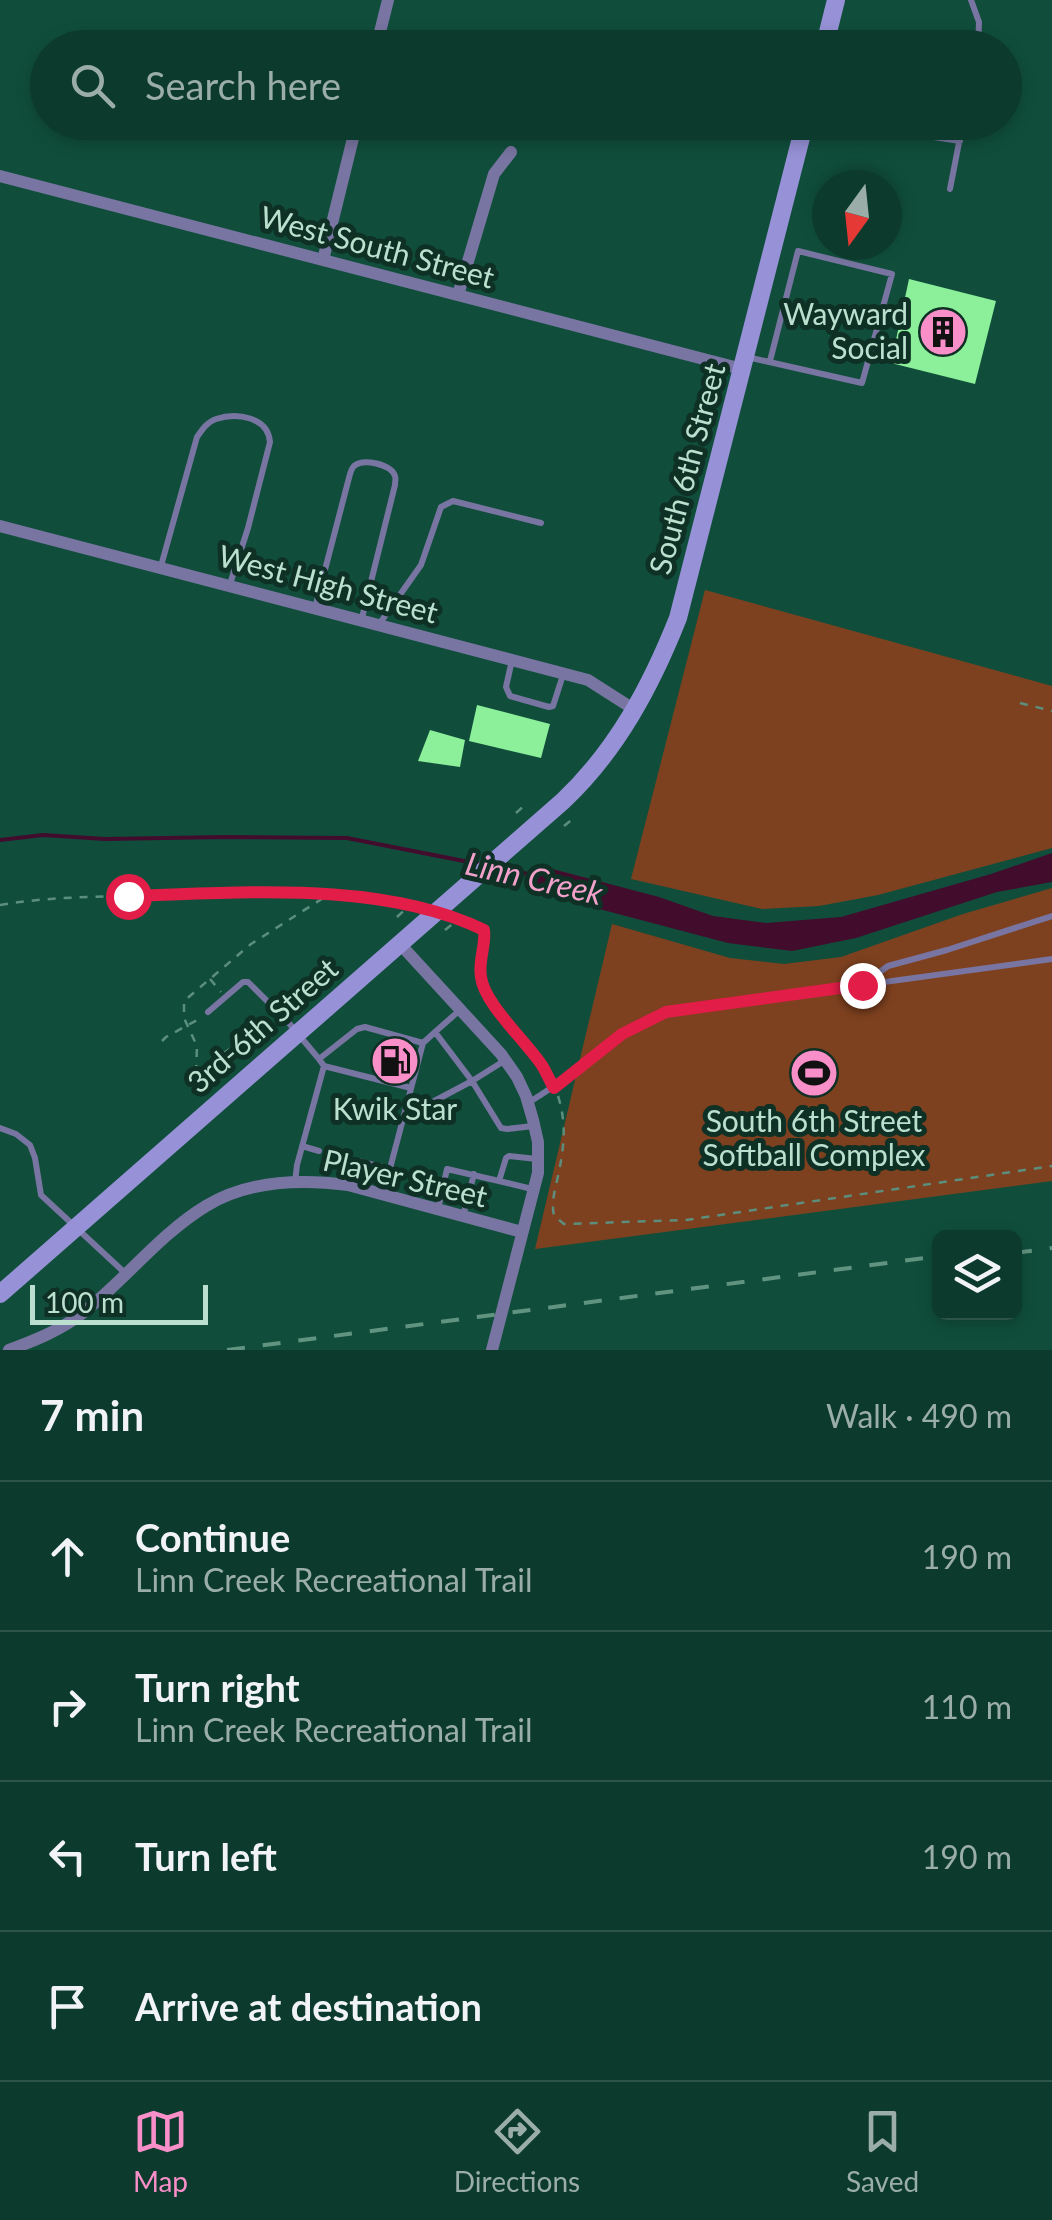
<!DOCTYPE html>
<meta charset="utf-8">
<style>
body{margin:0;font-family:Lato,sans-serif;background:#154134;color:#f1f3f6}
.controls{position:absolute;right:30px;bottom:30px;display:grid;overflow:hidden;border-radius:15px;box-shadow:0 5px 15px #0003}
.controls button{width:90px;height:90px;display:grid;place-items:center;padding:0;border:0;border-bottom:2px solid #2c5448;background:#0c3a2c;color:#f1f3f6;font:50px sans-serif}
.compass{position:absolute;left:812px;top:170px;width:90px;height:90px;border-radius:50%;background:#0c3a2c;box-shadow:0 5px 15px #0003;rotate:195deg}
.scale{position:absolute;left:30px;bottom:25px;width:178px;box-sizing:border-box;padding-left:10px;border:5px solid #bce0d0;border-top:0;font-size:28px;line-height:35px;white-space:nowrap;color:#bce0d0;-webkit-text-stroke:8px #0f3024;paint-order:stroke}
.stop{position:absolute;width:30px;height:30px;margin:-22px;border:8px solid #e11d48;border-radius:50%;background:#fff}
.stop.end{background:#e11d48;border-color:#fff;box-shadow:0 2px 10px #0008}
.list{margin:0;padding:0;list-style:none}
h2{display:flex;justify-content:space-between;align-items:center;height:130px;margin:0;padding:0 40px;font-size:42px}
h2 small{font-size:32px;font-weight:400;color:#9aada9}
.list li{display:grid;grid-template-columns:65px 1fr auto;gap:30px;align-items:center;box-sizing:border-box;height:150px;padding:0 40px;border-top:2px solid #2c5448}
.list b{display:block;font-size:38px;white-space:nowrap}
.list p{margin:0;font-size:32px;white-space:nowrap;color:#9aada9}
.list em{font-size:32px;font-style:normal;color:#9aada9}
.icon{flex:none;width:55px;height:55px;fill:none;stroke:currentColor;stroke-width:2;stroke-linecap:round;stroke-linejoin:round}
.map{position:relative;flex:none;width:1052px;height:1350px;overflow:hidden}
.search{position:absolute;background:#0c3a2c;box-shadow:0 5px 15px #0003;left:30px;right:30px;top:30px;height:110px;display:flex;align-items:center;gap:25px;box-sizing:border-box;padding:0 35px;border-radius:55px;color:#9aada9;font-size:38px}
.sheet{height:730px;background:#0c3a2c}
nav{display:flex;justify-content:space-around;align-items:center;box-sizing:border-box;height:140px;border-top:2px solid #2c5448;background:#0c3a2c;font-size:28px;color:#9aada9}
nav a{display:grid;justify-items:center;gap:5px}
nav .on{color:#f98fc9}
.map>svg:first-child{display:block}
</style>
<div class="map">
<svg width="1052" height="1350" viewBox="0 0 1052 1350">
<rect width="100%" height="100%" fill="#104e3b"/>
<!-- green -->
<path fill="#7e411f" d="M705,590L1052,686V848L878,895L819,906L762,909L631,879Z
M1052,888V1181L535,1249L612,924L730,958L784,964L841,957L963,914Z"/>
<!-- water -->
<path fill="#420c2d" d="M1052,853V882L997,892L856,938L792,951L728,943L531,891L541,866L659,897L713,916L766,923L841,917L991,874Z"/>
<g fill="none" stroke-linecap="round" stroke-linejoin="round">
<!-- stream -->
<path stroke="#420c2d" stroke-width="4" d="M0,840L43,835L105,839L225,837L347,838L479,864
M499,868L538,876"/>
</g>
<!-- building -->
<path fill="#8cef9a" d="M909,279L996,301L975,384L891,363Z
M477,705L550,724L541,758L469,741Z
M430,730L465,740L460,767L418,761Z"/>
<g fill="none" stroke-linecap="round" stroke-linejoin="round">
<!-- path -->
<path stroke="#5c8e7d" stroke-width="2.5" stroke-dasharray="8 8" stroke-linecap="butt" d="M1020,703L1052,711
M516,813L527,803
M564,826L575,817
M0,905C53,896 101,897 154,895C242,892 331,887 417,907
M397,917L410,905
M453,917L485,930C486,946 478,961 481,977C485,1004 533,1048 548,1076
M445,930L459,919
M210,979L221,992
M162,1041L166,1037L199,1019
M197,1072L272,1019
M196,1073L197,1046L184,1018V1001L251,944L328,895
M558,1096C567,1124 564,1148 558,1176C555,1191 551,1201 554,1216L564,1224L686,1220L1052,1166"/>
<!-- service -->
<path stroke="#7975a2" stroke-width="6" d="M971,0L979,22L978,48
M858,122L881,129L960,141
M950,189L963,122
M747,357L862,383L892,274L798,251L770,361
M161,566L197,437C202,430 207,422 216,419C237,412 268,417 270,442L248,528L230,584
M315,608L350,474C351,471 352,468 354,466C363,458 391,464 395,476C396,478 395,482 395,485L362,618
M380,623L421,565L441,507L453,501L541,523
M512,660L506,687L510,696L549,707L553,706L563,675
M863,984L888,966L947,950L1052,916
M460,1010L435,1032L472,1081L504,1061
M208,1012L243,982H248L288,1022L319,1059L357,1029L365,1027L423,1043
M324,1066L411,1088
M529,1102C578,1074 613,1033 666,1012L1052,959
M423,1107L472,1081L501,1128L507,1129L533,1126
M0,1128L16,1134L30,1145L35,1158L41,1195L125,1273
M302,1146L319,1151
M358,1161L390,1169
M499,1181L532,1189
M295,1182L297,1165L324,1066L319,1059
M383,1195L423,1043L435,1032
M438,1209L447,1169L499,1181L506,1158L509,1156L537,1159
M463,1216L474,1174"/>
<!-- minor -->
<path stroke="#7975a2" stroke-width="12" d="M376,48L388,0
M0,176L742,369
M323,260L357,122
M458,295L494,174L511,152
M0,526L588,680L635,710
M400,944L501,1054L517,1077L526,1096L533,1120L538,1142V1173L492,1350
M9,1350C36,1340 61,1330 84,1312C126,1279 160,1234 206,1206C248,1180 301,1179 348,1185L522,1232"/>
<!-- secondary -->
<path stroke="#9791d7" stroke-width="18" d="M824,48L836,0
M0,1294L563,801C617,750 651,686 678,618L805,122"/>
<!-- rail -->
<path stroke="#619381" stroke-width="4" stroke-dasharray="18 18" stroke-linecap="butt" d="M1014,1253L1052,1248
M227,1350L940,1256"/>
</g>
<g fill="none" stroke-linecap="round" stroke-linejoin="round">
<!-- route -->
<path stroke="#e11d48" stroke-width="12" d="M128,896C241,893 381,880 484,930C486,946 478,961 481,977C484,1004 528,1043 543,1067C547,1074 550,1081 554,1088L622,1034L666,1012L862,985"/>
</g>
<!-- icons -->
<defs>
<g id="building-disc" transform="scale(2.5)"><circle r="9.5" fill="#f98fc9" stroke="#0f3024"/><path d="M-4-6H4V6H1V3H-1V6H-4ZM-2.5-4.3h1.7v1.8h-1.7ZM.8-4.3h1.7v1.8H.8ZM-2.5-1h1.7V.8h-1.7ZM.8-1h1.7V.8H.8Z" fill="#111"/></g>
<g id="fuel-disc" transform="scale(2.5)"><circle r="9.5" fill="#f98fc9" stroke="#0f3024"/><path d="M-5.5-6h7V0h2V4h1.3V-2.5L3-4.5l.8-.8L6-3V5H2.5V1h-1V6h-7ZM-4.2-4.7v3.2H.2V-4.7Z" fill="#111"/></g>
<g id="stadium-disc" transform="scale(2.5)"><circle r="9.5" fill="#f98fc9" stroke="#0f3024"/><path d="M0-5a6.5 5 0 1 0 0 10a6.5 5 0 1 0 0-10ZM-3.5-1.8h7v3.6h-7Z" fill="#111"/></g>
</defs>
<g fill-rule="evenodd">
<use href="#building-disc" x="943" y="332"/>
<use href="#fuel-disc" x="395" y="1061"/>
<use href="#stadium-disc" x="814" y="1073"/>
</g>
<g text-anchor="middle" stroke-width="10" stroke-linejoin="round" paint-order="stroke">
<!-- street labels -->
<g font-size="30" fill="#bce0d0" stroke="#0f3024">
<text transform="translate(377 248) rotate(15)" y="10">West South Street</text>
<text transform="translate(688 469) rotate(-75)" y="10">South 6th Street</text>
<text transform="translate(328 585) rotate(15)" y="10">West High Street</text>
<text transform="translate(263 1026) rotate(-41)" y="10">3rd-6th Street</text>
<text transform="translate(405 1179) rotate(13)" y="10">Player Street</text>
</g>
<!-- poi labels -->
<g font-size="30" fill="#bce0d0" stroke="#0f3024">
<text x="908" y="325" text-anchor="end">Wayward<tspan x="908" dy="34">Social</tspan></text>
<text x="395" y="1120">Kwik Star</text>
<text x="814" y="1132">South 6th Street<tspan x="814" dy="34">Softball Complex</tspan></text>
</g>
<!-- water labels -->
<g font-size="32" font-style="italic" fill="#f2a1cb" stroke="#0f3024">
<text transform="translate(534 879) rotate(13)" y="11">Linn Creek</text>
</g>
</g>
</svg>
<div class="controls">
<button><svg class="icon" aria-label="layers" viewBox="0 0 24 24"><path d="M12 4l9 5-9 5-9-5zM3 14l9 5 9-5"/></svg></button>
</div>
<svg class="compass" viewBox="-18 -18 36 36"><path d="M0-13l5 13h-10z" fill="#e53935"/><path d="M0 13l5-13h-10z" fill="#9aada9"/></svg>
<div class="scale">100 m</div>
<div class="stop" style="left:128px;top:896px"></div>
<div class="stop end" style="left:862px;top:985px"></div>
<div class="search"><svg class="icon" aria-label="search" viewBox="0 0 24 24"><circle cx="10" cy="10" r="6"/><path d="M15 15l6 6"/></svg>Search here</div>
</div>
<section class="sheet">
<h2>7 min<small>Walk · 490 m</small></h2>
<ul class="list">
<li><svg class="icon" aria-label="ahead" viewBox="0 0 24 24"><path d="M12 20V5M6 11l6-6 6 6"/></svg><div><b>Continue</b><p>Linn Creek Recreational Trail</p></div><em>190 m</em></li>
<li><svg class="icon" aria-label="right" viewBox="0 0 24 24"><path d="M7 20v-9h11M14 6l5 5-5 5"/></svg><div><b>Turn right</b><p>Linn Creek Recreational Trail</p></div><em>110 m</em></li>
<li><svg class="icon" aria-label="left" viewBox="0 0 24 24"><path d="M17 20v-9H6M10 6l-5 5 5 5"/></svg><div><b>Turn left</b></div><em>190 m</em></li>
<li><svg class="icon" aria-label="arrive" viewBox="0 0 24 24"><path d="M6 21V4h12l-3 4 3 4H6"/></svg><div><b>Arrive at destination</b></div></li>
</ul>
</section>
<nav>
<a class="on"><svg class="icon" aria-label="map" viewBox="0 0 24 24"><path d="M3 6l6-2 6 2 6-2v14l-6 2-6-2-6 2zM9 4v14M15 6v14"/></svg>Map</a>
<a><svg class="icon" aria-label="directions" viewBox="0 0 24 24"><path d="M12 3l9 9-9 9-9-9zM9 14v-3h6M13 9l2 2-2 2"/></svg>Directions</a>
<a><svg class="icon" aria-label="saved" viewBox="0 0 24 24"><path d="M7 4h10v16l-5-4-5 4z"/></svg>Saved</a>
</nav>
